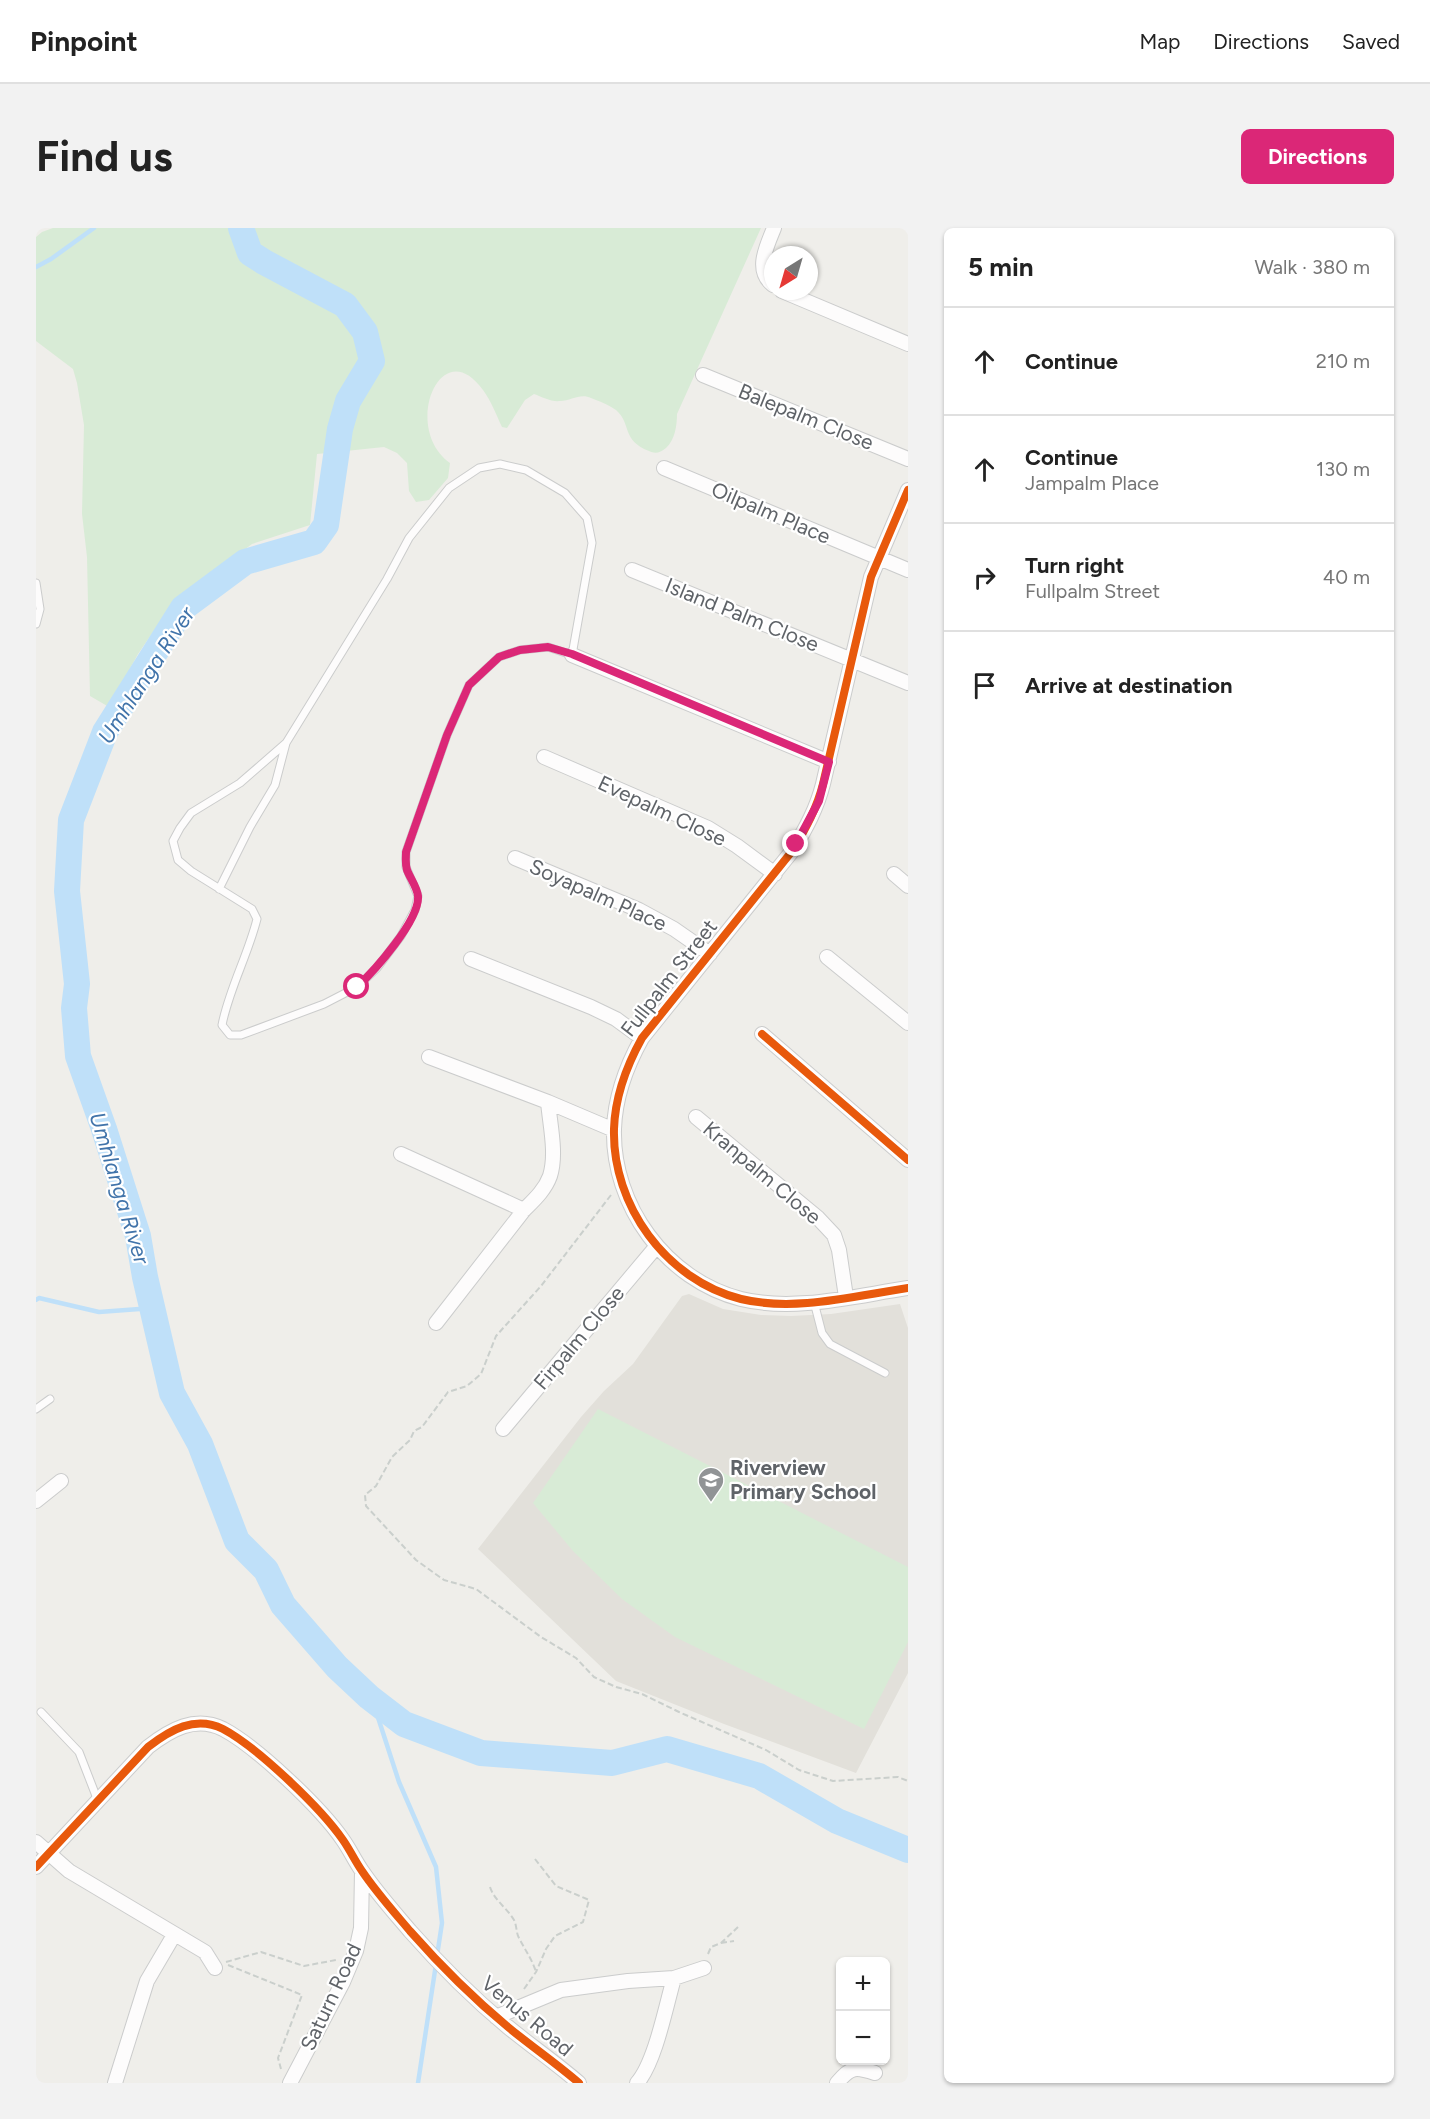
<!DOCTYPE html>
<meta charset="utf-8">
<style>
body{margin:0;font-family:Figtree,sans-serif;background:#f2f2f2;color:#222}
.controls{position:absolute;right:18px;bottom:18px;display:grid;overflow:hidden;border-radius:9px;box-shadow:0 2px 4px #0004}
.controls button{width:54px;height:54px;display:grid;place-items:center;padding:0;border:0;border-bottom:2px solid #e0e0e0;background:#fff;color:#222;font:30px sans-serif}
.compass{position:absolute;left:728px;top:18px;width:54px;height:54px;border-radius:50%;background:#fff;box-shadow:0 2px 4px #0004;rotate:217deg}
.stop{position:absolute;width:18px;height:18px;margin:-14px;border:4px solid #db2777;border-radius:50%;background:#fff}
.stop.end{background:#db2777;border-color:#fff;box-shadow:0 2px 6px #0008}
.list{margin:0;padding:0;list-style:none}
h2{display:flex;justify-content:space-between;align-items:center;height:78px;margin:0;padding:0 24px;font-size:26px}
h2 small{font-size:20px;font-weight:400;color:#767676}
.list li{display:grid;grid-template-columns:39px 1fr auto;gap:18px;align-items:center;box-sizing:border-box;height:108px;padding:0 24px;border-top:2px solid #e0e0e0}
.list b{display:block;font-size:22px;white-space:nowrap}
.list p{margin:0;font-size:20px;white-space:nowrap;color:#767676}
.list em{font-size:20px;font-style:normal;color:#767676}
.icon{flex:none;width:33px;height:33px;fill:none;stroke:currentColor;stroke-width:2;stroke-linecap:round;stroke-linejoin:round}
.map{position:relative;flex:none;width:872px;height:1855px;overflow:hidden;border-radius:9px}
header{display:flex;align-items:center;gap:36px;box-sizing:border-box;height:84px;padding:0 30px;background:#fff;border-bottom:2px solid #e0e0e0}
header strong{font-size:28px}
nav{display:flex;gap:33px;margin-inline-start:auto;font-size:21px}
.intro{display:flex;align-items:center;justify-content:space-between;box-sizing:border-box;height:144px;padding:0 36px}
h1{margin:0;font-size:42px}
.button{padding:15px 27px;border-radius:9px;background:#db2777;color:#fff;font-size:21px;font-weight:700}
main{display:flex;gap:36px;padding:0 36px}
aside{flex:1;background:#fff;border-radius:9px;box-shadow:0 2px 4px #0004}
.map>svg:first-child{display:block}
</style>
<header>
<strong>Pinpoint</strong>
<nav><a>Map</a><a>Directions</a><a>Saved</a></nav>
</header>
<div class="intro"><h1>Find us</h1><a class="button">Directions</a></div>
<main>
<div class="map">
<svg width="872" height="1855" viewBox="0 0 872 1855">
<rect width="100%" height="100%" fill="#efeeea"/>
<!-- education -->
<path fill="#e2e0da" d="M653,1066L687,1081L725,1087L755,1088L795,1086L864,1076L872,1100V1445L820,1545L688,1496L580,1453L442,1321L545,1189L568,1163L597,1136L646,1068Z"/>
<!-- green -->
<path fill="#d8ebd6" d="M17,0H725L641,186C641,197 639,212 630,220C624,225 619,226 613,223C585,212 596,196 580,182C573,177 563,173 555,170C544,165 535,173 524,173C515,174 506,169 498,166L489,172L471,200L466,199C460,186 455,173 447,162C405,103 365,200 414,235L412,250L393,272L380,274L373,263L371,235L361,225L348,219L281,226L274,297L216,316L136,376L102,426L73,479L54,468L51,329L46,286L48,197L41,155L37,141L0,113V9L6,4Z
M562,1181L872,1339V1414L828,1501L639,1409L586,1371L537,1323L497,1275Z"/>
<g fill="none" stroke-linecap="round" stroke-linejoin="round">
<!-- stream -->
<path stroke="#bfe0f9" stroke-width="4.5" d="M0,39L15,31L58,0
M0,1072L3,1070L63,1084L117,1080
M336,1471L363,1554L400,1639L406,1695L401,1728
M382,1855L400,1736"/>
<!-- river -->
<path stroke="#bfe0f9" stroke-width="26" d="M205,0L214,25L228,34L309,77L329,104L336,133L312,173L304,201L290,297L278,314L209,334L147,380L69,504L35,592L31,663L41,756L38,780L42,828L68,901L102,1008L109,1049L136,1165L164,1216L201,1313L230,1342L247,1377L301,1439L333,1469L368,1496L445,1525L576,1535L631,1521L723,1548L801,1593L872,1622"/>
<!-- lane casing -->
<g stroke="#cbcccc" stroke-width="9">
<path id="lane" d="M464,236L490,242L529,265L551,290L556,315L536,427L512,419L484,422L463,429L433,457L411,507L370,624V639L382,668L379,682L365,708L341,740L321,759L288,776L205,807H194L186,797C193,761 212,727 221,691L216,681L155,643L142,632L137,613L144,600L155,585L204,555L250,515L351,351L373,310L413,260L443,240Z
M0,355L4,381L0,396
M183,661L214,599L239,557L250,515
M778,1074L786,1105L794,1116L849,1145
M0,1181L14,1171
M5,1484L43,1524L62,1573"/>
</g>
<!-- street casing -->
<g stroke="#cbcccc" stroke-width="16">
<path id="street" d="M737,57C718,42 731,18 738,0
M746,63L872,116
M667,147L872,231
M628,240L872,342
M872,262L835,349L787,556C781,580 770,600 757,622L606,810C591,837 579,869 578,901C576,977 630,1052 705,1071C759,1084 818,1068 872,1060
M596,342L872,455
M536,427L793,534
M508,529L672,600L701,618L739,646
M479,630L603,682L638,701L674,726
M858,646L872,658
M791,729L872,795
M435,731L555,779L580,791L606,810
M726,806L872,932
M393,829L512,874L578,902
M660,889L782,990L798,1007L803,1022L810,1069
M365,926L488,982
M400,1095L488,982C498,972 509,962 514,948C521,926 514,897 512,874
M467,1201L620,1019
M0,1273L25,1253
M0,1614L33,1643L169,1724L179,1740
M0,1639L112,1519C134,1502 159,1487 187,1501C221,1519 285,1580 307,1612C314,1622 319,1633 326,1643C340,1664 358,1684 374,1703C404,1737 437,1770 472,1799C495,1818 520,1835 543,1855
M460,1789L525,1762L592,1753L638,1750L668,1740
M79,1855L111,1753L138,1707
M254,1855L307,1754L320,1723L325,1700L326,1643
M601,1855C619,1835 630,1778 638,1750
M801,1855C815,1838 820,1839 839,1845"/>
</g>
<!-- path -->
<path stroke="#cacfcc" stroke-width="2" stroke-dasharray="6 3" stroke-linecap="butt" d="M575,967L505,1058L460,1108L445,1146L431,1158L412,1164L386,1199L378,1203L374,1212L356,1229L340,1258L329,1267L330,1278L380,1332L408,1352L440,1361L505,1409L540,1430L558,1449L580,1459L606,1466L643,1484L730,1522L763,1542L797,1553L862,1549L872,1553
M454,1659C458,1672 471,1680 478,1692C481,1698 480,1705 483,1710C489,1722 496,1731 500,1744
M685,1715L698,1713
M672,1726L675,1719L685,1715L702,1699
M190,1734L225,1724L268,1738L300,1732
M192,1737L266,1767L242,1830L245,1841
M488,1761L500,1744L510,1721L519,1708L547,1694L553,1672L520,1658L499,1631"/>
<!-- lane -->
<use href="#lane" stroke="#fdfcfc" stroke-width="7"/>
<!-- street -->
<use href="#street" stroke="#fdfcfc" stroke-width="14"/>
<!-- cycleway casing -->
<g stroke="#fff" stroke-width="11">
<path id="cycleway" d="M872,262L835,349L787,556C781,580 770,600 757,622L606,810C591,837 579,869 578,901C576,977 630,1052 705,1071C759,1084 818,1068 872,1060
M726,806L872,932
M0,1639L112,1519C134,1502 159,1487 187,1501C221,1519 285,1580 307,1612C314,1622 319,1633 326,1643C340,1664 358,1684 374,1703C404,1737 437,1770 472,1799C495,1818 520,1835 543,1855"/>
</g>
<!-- cycleway -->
<use href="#cycleway" stroke="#e8590c" stroke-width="8"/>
</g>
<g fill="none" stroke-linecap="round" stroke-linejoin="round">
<!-- route -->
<path stroke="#db2777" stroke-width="8" d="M321,759C338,743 384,692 382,668C381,659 374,650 371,642C369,636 370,630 370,624L411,507L433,457L463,429L484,422L512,419L536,426L793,534L783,573L760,616"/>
</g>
<!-- icons -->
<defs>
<g id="school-pin" transform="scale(1.35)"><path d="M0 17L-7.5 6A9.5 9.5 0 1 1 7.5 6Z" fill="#919496" stroke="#fff"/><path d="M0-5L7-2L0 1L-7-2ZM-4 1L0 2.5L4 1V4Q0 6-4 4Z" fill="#fff"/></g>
</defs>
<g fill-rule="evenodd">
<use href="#school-pin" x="675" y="1252"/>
</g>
<g text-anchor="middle" stroke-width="4.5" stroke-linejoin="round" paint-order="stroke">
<!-- street labels -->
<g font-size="21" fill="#5f6368" stroke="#fff">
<text transform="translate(770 189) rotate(22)" y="7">Balepalm Close</text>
<text transform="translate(735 285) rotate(23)" y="7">Oilpalm Place</text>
<text transform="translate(706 387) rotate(22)" y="7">Island Palm Close</text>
<text transform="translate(626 583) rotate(25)" y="7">Evepalm Close</text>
<text transform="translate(562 667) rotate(24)" y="7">Soyapalm Place</text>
<text transform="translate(633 750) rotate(-52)" y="7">Fullpalm Street</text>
<text transform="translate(726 945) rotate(40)" y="7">Kranpalm Close</text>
<text transform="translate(543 1110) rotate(-50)" y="7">Firpalm Close</text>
<text transform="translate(295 1769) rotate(-65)" y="7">Saturn Road</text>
<text transform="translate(491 1788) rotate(40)" y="7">Venus Road</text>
</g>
<!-- poi labels -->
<g font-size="21" font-weight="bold" fill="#5f6368" stroke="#fff" text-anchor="start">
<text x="694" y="1247">Riverview<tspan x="694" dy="24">Primary School</tspan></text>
</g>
<!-- water labels -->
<g font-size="22" font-style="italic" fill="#4174aa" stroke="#fff">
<text transform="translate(110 447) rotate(-57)" y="8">Umhlanga River</text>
<text transform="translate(84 960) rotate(73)" y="8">Umhlanga River</text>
</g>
</g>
</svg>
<div class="controls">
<button>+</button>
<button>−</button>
</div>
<svg class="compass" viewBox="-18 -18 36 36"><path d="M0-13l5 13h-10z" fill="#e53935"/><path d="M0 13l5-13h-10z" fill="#767676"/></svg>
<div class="stop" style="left:321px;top:759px"></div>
<div class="stop end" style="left:760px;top:616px"></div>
</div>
<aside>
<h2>5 min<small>Walk · 380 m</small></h2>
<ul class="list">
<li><svg class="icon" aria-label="ahead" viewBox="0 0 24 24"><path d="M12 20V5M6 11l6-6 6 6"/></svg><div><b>Continue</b></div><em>210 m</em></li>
<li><svg class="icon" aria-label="ahead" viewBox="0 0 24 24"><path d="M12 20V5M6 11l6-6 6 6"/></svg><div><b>Continue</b><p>Jampalm Place</p></div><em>130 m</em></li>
<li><svg class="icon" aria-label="right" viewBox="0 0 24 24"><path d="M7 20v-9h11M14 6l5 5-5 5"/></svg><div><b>Turn right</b><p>Fullpalm Street</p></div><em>40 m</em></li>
<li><svg class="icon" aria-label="arrive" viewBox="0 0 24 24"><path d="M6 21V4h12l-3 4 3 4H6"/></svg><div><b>Arrive at destination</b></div></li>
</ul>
</aside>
</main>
